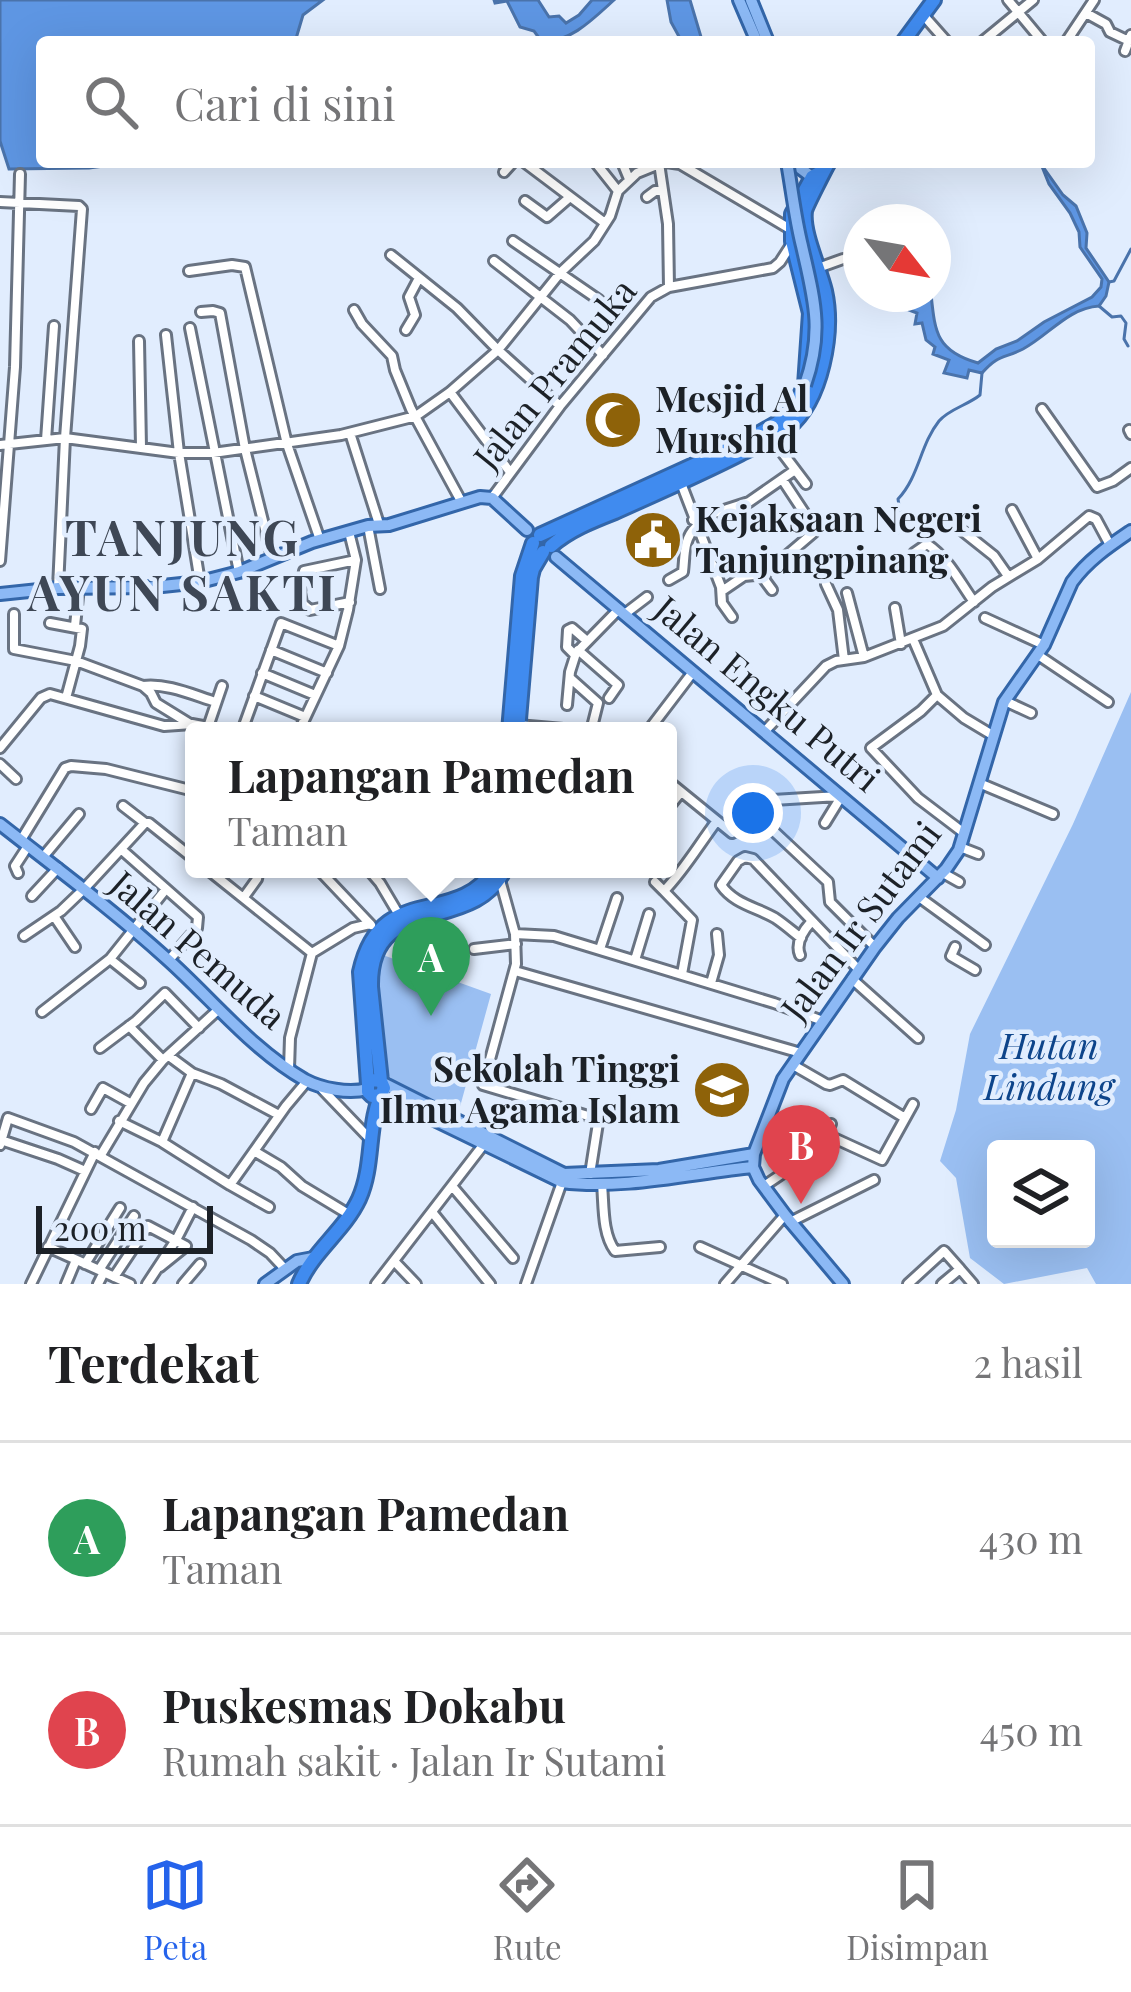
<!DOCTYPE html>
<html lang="id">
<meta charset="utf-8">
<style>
body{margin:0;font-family:"Playfair Display",serif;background:#f6f6f6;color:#202124}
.controls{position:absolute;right:36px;bottom:36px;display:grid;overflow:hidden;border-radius:12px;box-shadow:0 12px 48px #0002}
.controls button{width:108px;height:108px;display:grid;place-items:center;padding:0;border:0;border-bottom:3px solid #e0e0e0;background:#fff;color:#202124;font:60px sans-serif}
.compass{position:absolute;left:843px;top:204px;width:108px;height:108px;border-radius:50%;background:#fff;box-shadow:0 12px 48px #0002;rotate:121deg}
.scale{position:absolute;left:36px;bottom:30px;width:177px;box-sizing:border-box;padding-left:12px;border:6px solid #1c2127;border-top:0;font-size:33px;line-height:42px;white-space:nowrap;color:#1c2127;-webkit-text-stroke:9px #e1edfe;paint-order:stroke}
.you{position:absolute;left:753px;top:813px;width:42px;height:42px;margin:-30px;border:9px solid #fff;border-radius:50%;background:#1a73e8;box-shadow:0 0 0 18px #1a73e833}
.badge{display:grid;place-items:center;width:78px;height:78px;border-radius:50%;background:#2563eb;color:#fff;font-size:39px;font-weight:700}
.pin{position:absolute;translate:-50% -99px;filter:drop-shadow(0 3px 6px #0008)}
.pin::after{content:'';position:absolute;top:63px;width:42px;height:36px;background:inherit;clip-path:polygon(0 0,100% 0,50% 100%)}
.popup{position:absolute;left:185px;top:722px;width:492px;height:156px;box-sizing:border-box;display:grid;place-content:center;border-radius:12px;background:#fff;filter:drop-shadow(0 3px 9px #0005);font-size:39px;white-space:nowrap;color:#757577}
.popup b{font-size:45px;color:#202124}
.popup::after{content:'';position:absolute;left:50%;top:100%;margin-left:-24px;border:24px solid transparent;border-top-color:#fff}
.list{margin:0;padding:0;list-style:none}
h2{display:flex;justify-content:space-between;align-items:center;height:156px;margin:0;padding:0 48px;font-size:51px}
h2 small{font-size:39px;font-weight:400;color:#757577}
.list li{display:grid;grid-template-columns:78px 1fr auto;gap:36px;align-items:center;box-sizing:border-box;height:192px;padding:0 48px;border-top:3px solid #e0e0e0}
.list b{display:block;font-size:45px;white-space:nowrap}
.list p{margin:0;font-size:39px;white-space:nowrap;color:#757577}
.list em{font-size:39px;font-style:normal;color:#757577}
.icon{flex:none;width:66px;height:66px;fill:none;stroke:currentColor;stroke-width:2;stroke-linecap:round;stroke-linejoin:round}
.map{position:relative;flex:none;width:1131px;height:1284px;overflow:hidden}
.search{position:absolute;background:#fff;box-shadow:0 12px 48px #0002;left:36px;right:36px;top:36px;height:132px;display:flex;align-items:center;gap:30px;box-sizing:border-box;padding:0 42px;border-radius:12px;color:#757577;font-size:45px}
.sheet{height:540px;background:#fff}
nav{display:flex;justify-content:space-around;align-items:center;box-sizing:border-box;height:168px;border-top:3px solid #e0e0e0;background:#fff;font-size:33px;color:#757577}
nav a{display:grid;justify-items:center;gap:6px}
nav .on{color:#2563eb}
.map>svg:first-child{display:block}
</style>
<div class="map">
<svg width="1131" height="1284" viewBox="0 0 1131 1284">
<rect width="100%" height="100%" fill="#e1edfe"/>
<!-- green -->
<path fill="#9abff2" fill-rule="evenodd" d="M1131,692V1284H1096L1087,1268L1004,1284L970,1258L956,1178L940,1161L956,1110L970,1034L1073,824ZM996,1149H1086V1239H996Z
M380,954L491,994L458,1114C434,1103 394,1093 384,1067L373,978Z"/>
<!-- water -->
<path fill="#5e96e3" stroke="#4a73ab" stroke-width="3" d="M0,0H323L303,15L295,42H42V162H134L89,168L9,169L0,141Z
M494,0H538L549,17L559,16L566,23L579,15L592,0H614C593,19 571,42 542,42L534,31L520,27L507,1L495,3Z
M667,0H690L701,37L713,42H682L671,22Z
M1041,164L1063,195L1076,206L1087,233L1086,248L1109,282L1106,296L1099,306C1068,308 1049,335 1023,349C1003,359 999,354 982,373L969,370L967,378L944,373L949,360L933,354L935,347L926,340L922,323L915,324L917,313L896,305L892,294H931C935,332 936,351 978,363L996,349L1017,341L1044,322L1092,297L1101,287L1102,279L1080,247L1079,232L1070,213L1049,184Z"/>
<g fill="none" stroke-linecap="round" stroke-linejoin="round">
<!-- stream -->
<path stroke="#4a73ab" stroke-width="3" d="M1109,282L1114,281L1131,249
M1099,306L1112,317L1121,316L1126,323L1124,339L1128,346
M898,533L901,518L898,499C919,477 920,445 939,421C949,409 968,405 980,395L982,373"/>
<!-- minor casing -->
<g stroke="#697382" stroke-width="14">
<path id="minor" d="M1008,0L1043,42
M1086,13L1106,24L1110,32L1129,41
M924,16L947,42
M982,42L1033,0
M1066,42L1094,0
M1125,51L1131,35
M524,162L605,223
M595,162L618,191
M622,162L629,179
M666,162L680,164L790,229
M659,163L668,224L669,287
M504,172L513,162
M647,197L655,191H663
M525,201L547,217L570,197
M0,202L79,206L82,209L65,438L58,588
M513,241L599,300
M391,255L457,308L498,350L560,406
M494,261L570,320L603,355
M818,268L843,259
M189,271L232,265L245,267L287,444L320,540
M354,310L362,324L392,356L395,370L411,409L461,501
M201,312L213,311L220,313L245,449L272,557
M190,328L239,572
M406,330L415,315L409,297L419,278
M166,335L179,453L200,582
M139,341L141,447
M450,392L510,472
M1042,409L1097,487L1113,481L1131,468
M1129,430L1131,434
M350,433L379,524
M772,439L806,484
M46,440L54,326
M0,445L65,438L179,453H213L341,435L416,416L450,392L498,350L560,273L594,241L610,216L618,191L637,173L664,162
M681,483L721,587L722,603L732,617
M492,498L560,406L651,297L669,287L773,268L780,262L791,245
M1012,510L1038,559
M693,520L749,502L795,470
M950,521L994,556L1008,576
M368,526L380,589
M914,553L927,544C948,558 959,581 974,602
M0,561L15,367L20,174
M761,575L772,590
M669,580L683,572C685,556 683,539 696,527
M826,584L838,610L844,660
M722,591L744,576L765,574L813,533L815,529L782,479
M847,593L864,657
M350,602L310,610L302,603L300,592L304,571L356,560
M895,608L901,644
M626,613L647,597
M14,614V649L76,661L143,686L151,693L156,703L190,724
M985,618L1044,645
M50,623L82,629L80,646L66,698
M75,626L79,587
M913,639L937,695L921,711L871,748L918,798L964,833
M271,650L327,673
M578,650L618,685L609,698
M575,655L567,647L568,630L572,628L587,641
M1038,655L1108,702
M262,673L315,695
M570,678L598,703L591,731
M143,686C167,683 193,695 216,702
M937,695L964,718L994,736
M254,696L305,717
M1005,701L1031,713
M567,705L570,672L576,653L619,609
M518,725L586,731
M208,727L222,686
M242,731L281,623L339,646
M299,731L339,646L348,610L356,560L349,532
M648,731L693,672
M765,731L826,666L836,661L864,657L943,626L992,587L1038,559L1089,516L1096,519L1110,545
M0,748L41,698L50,694L164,726L192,724L230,731
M0,764L16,779
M668,781L732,833C750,827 756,808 773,800L839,796
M979,783L1053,814
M123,806L145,823
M668,808L681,792
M765,823L828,882L830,902L875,947
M825,823L841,797
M21,840L65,768L71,766L106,769L194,791
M960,847L978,854
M122,850L198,917L197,928L169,960
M43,857L79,814
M207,869L312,953
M318,869L371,925
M368,869L380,883L399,915
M18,873L15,866L28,846
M943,873L959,882
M500,880L515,934L516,964L483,1085L595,1118L598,1123L590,1174
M655,882L664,891
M32,896L58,868
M244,897L257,879L259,869
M919,897L985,945
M54,916L75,947
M515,934L554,936L774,1003L823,1021
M24,936L61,911L84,889L145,823H149L194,859
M801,938C792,931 784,924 775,918C756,907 734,904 721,885L738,861L745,857L753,859L859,970
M955,947L951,956L975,970
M474,949L516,944
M600,949L617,898
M800,955C795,943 803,931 811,922
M110,959L140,983
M635,960L649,914
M515,971L801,1053
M682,974L692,920L664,891C685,869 698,846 716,822
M852,979L918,1038
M711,983L719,955L717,934
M42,1012L110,959L166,889
M129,1026L163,1060
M100,1048L136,1021L165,993L199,1028
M169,1056L192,1073L221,1084L279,1115
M793,1065L826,1084L830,1085L843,1080L905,1118
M289,1069L290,1038L312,953L353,928L370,924
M323,1090L370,1139
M91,1109L103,1088L130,1103
M119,1121L162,1142L230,1185L286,1106L307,1081
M825,1134L882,1160L913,1104
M1,1140L58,1159L85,1171
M162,1142L192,1073
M0,1145L8,1118L74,1142L251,1240L270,1253L285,1269
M254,1151L281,1167L302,1186L350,1215
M101,1155L144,1083L163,1060L219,1009
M602,1184C604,1206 602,1233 615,1251L660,1247
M230,1185L269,1207
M452,1186L513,1258
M764,1186L813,1153L831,1124
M432,1212L490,1284
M790,1222L874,1180
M48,1247L130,1284
M700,1247L782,1284
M394,1261L416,1284
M85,1264L120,1208
M960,1269L973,1284
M99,1270L134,1216
M114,1277L148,1226L186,1246L160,1267
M31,1284L95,1152
M66,1284L76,1260
M98,1284L104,1272
M147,1284L176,1240L193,1207
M183,1284L200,1264
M376,1284L484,1144
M526,1284L562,1182
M725,1284L785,1215
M908,1284L944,1251L960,1269L942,1284"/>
</g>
<!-- major casing -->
<g stroke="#3366a9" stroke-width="16">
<path id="major" d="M739,0L757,42
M751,0L768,42
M792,162L812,177
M556,557L938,878
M0,594L58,588L153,587L200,582L239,572L312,542L368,526L389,525L480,497L492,498L527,530
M0,824C56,868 113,910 166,958C211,998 252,1050 305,1080C322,1089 349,1094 367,1089
M383,1083L564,1174L659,1170L754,1154
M381,1094L562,1182C621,1190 693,1173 753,1167
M265,1284L297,1261L313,1258
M843,1284L785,1215L759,1180L753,1167L754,1154L783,1079L801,1053L875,947L898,918L946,869L959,850L1004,702L1044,645L1072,582C1088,560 1109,546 1131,531"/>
</g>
<!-- highway casing -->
<g stroke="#3366a9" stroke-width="18">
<path id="highway" d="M903,42L934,0
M540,535L744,442L777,423L793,409L805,385L810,313L792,241V214L812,177L824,170
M551,546C569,530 592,521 615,512C657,493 699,475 740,454C755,446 775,439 788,428C822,400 834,332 825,291C820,269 802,233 805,211C806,206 826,167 829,162
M509,731L522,576L533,543
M518,731L531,577L533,569L543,552
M381,1081L371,987C369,890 473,937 505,869
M368,1084L360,972C380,880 456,929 494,869
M299,1284C313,1251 344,1231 359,1199C375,1164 366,1121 384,1088L381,1081L372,1080L368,1084V1092L372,1096L380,1095"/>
</g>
<!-- minor -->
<use href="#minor" stroke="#fff" stroke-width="8"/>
<!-- major -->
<use href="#major" stroke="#8cb9f5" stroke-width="10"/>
<!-- highway -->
<use href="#highway" stroke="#408bef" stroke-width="12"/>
<!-- major-bridge casing -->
<g stroke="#3366a9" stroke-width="16" stroke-linecap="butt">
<path id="major-bridge" d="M787,162C792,190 795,218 802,246C814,299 824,331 805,385"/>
</g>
<!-- major-bridge -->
<use href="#major-bridge" stroke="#8cb9f5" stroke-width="10"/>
</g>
<!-- icons -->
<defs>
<g id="mosque-disc" transform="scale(3)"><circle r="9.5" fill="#8e6209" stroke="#e1edfe"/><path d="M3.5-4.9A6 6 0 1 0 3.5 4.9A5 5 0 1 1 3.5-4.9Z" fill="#fff"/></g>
<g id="civic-disc" transform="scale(3)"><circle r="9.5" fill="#8e6209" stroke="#e1edfe"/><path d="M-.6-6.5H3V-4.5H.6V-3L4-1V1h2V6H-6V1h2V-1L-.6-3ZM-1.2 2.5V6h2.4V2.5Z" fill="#fff"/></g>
<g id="university-disc" transform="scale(3)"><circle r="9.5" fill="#8e6209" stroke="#e1edfe"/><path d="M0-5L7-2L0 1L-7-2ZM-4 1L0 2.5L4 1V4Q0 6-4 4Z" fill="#fff"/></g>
</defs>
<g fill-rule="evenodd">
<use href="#mosque-disc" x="613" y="420"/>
<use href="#civic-disc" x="653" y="540"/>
<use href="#university-disc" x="722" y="1090"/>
</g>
<g text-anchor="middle" stroke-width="9" stroke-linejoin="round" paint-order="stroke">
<!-- street labels -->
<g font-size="36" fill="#1c2127" stroke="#e1edfe">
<text transform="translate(555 374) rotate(-51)" y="13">Jalan Pramuka</text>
<text transform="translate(767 694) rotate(40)" y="13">Jalan Engku Putri</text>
<text transform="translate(861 921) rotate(-53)" y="13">Jalan Ir Sutami</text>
<text transform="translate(198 950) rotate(41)" y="13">Jalan Pemuda</text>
</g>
<!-- poi labels -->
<g font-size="36" font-weight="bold" fill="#1c2127" stroke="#e1edfe" text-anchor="start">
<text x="655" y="412">Mesjid Al<tspan x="655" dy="41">Murshid</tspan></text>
<text x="695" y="532">Kejaksaan Negeri<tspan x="695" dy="41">Tanjungpinang</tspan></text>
<text x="680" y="1082" text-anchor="end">Sekolah Tinggi<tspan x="680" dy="41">Ilmu Agama Islam</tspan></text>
</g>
<!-- park labels -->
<g font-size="36" font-style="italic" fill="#0d448a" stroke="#e1edfe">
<text x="1049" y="1059">Hutan<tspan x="1049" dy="41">Lindung</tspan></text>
</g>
<!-- district labels -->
<g font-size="48" font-weight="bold" letter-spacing="3" fill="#3e4755" stroke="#e1edfe">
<text x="183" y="556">TANJUNG<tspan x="183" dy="55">AYUN SAKTI</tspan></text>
</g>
</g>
</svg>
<div class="controls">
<button><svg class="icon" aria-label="layers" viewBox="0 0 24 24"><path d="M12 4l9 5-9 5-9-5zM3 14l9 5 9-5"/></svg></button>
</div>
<svg class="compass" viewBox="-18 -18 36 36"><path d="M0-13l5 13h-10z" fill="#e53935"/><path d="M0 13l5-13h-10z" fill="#757577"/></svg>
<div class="scale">200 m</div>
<div class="you"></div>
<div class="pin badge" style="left:431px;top:1016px;background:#2e9e5b">A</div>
<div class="popup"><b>Lapangan Pamedan</b>Taman</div>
<div class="pin badge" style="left:801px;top:1204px;background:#e0444e">B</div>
<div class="search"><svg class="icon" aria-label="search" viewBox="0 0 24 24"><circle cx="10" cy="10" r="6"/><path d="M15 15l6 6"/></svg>Cari di sini</div>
</div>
<section class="sheet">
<h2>Terdekat<small>2 hasil</small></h2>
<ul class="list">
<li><span class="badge" style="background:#2e9e5b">A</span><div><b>Lapangan Pamedan</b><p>Taman</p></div><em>430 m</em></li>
<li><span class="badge" style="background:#e0444e">B</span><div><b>Puskesmas Dokabu</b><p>Rumah sakit · Jalan Ir Sutami</p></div><em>450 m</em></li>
</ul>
</section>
<nav>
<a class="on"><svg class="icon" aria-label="map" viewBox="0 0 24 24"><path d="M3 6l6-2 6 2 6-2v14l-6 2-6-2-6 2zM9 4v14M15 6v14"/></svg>Peta</a>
<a><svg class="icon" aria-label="directions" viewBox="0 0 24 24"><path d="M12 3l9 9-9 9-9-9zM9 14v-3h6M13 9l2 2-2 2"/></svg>Rute</a>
<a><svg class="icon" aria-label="saved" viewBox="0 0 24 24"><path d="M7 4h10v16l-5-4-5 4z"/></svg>Disimpan</a>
</nav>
